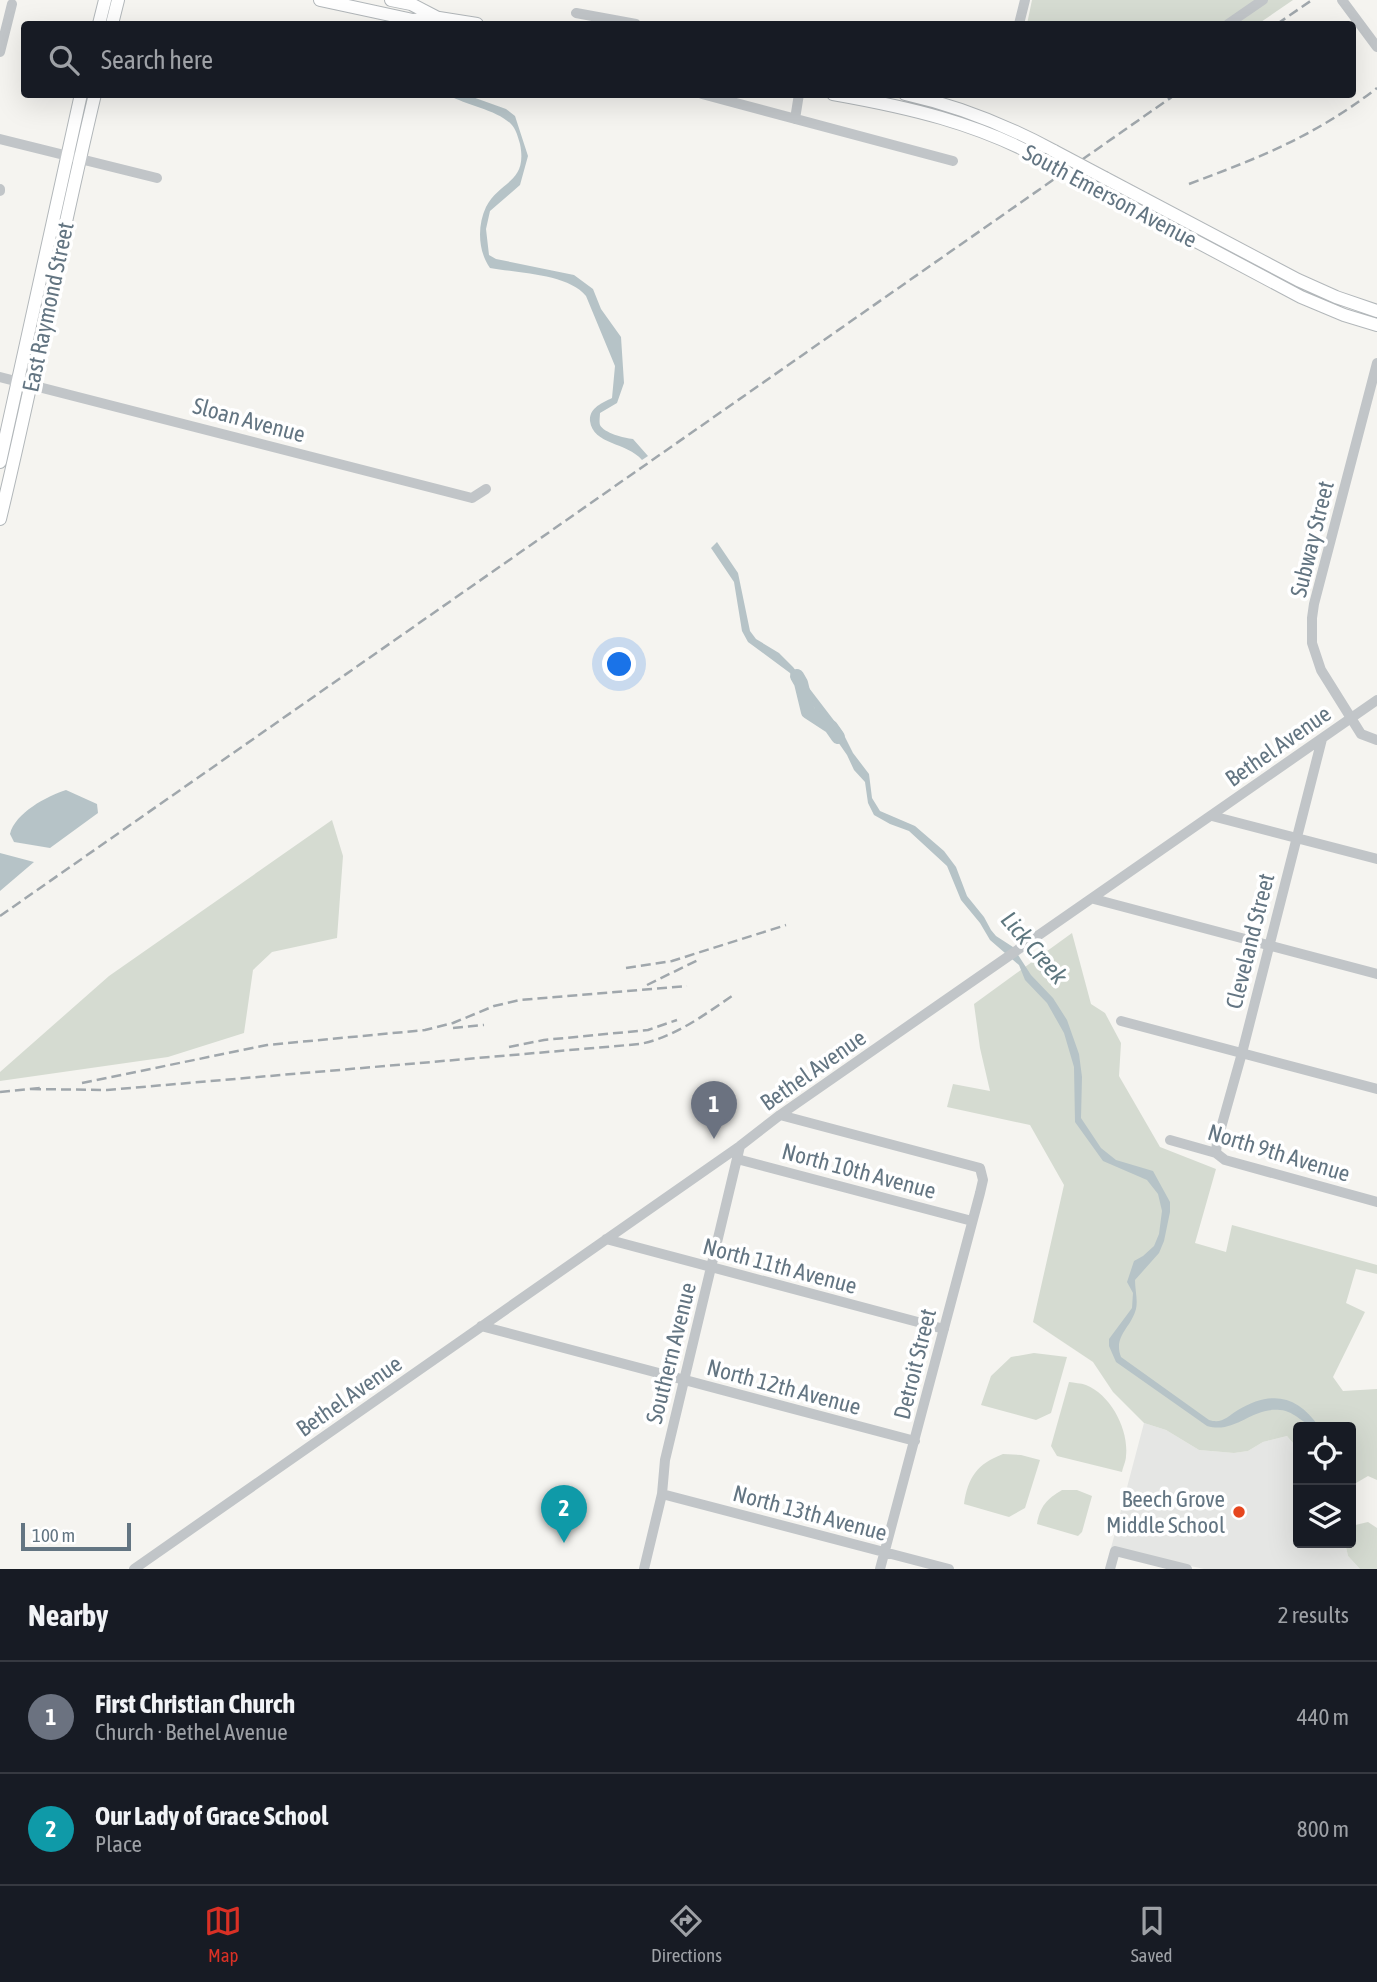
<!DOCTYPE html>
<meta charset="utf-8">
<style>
body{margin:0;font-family:"Asap Condensed",sans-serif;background:#242831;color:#f1f3f6}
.controls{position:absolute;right:21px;bottom:21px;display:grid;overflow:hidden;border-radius:7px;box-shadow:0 7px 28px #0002}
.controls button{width:63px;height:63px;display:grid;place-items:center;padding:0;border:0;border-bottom:2px solid #363941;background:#171b24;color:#f1f3f6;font:35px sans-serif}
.scale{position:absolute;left:21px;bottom:18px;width:110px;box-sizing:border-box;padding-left:7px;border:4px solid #637582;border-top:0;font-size:19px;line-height:24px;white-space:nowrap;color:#637582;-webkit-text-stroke:5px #fff;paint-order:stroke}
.you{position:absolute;left:620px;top:665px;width:24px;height:24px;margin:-18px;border:5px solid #fff;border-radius:50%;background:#1a73e8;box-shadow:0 0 0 10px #1a73e833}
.badge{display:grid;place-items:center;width:46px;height:46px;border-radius:50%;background:#d93025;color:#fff;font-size:23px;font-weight:700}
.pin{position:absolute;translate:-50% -58px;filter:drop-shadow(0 2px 4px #0008)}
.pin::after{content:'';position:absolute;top:37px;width:24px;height:21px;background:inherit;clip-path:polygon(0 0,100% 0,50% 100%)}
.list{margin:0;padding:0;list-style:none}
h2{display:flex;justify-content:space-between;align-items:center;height:91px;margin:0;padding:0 28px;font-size:30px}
h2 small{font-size:23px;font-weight:400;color:#9ea1a6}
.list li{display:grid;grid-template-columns:46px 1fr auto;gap:21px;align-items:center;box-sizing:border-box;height:112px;padding:0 28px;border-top:2px solid #363941}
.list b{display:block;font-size:26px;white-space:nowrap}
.list p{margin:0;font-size:23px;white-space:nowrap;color:#9ea1a6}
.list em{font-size:23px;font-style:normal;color:#9ea1a6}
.icon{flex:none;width:38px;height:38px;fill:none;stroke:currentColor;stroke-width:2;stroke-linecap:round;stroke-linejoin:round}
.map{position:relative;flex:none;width:1377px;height:1569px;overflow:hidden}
.search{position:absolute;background:#171b24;box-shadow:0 7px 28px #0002;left:21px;right:21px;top:21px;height:77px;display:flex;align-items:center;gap:18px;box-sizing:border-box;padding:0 24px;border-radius:7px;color:#9ea1a6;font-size:26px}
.sheet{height:315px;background:#171b24}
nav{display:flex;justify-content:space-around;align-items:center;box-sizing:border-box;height:98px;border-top:2px solid #363941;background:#171b24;font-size:19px;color:#9ea1a6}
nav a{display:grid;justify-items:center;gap:4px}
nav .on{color:#d93025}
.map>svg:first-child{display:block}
</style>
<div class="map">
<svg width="1377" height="1569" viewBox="0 0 1377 1569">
<rect width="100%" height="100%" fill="#f5f4f0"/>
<!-- built -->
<path fill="#e5e6e4" d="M1144,1423L1166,1430L1199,1450L1234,1453L1248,1451L1263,1442L1287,1436L1298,1449V1543H1345L1348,1556L1360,1569H1204L1111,1548Z"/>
<!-- green -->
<path fill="#d5dbd1" d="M1032,0H1293L1258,24H1027Z
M332,820L343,856L337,938L272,952L253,970L244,1033L168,1057L0,1081V1072L109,976Z
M1072,933L1091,1004L1105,1013L1121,1043L1119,1076L1160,1147L1216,1169L1195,1243L1226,1252L1232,1225L1377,1265V1274L1356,1269L1346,1303L1365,1312L1333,1377L1343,1391L1377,1389V1480L1368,1476L1351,1486V1427H1298V1449L1287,1436L1263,1442L1248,1451L1234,1453L1199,1450L1166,1430L1144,1423L1113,1392L1093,1362L1033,1322L1064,1185L1030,1125L947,1107L953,1084L990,1091L980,1048L974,1004Z
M1034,1353L1067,1357L1051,1413L1036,1420L981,1405L991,1376L1011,1357Z
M1069,1382C1074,1383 1081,1383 1086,1385C1111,1395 1129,1430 1126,1456C1126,1461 1123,1467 1122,1472L1057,1456L1051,1446Z
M1003,1454L1021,1455L1040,1460L1025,1508L1009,1517L964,1504C968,1477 977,1464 1003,1454Z
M1062,1490H1077L1092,1496L1082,1532L1078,1536L1037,1524C1040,1506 1047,1499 1062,1490Z
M1368,1522L1377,1528V1569H1360L1348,1556L1345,1543H1351V1526Z"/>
<!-- water -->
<path fill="#b6c3c7" d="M448,95H467L506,109L515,116L528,156L520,185L490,211L486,229L489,255L496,259L574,275L593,289L601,309L621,337L624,383L617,403L600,413C600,416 599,422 600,425C604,433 624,438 633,439L648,456L642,460C627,442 593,445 590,421C589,408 602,403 612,398L615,366L586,296C568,274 518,273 490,268C478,251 477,226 486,207C499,181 528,183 520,144C518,137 516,129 511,124C497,110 466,105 448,95Z
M717,542L738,573L750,631L756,639L779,653L793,667L842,731L853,753L869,774L872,798L880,811L915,826L944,851L956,867L967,896L984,917L991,930L996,936L1013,947L1031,975L1053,998L1067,1020L1079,1054L1082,1077L1081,1118L1101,1148L1116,1160L1153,1171L1170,1202V1212L1164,1241L1159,1253L1135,1280C1135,1290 1138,1300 1136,1309C1131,1328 1113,1336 1121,1357L1209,1420C1222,1424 1227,1417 1238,1410C1271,1390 1298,1395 1319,1427C1304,1427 1296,1411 1280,1410C1251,1407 1236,1434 1207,1426L1116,1362L1109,1346V1339L1132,1308L1133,1293L1127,1282L1134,1261L1143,1256L1154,1246L1159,1234L1162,1211L1158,1194L1147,1180L1103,1161L1075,1122L1074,1067L1064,1033L1047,1003L1025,980L1019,965L990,940L980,923L961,900L947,866L909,831L890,824L874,815L868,803L865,782L854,770L847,755L790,673L748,642L742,631L734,582L711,548Z
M66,790L97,804L98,813L50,848L14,842L10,834C15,813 47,796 66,790Z
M0,853L34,862L0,891Z"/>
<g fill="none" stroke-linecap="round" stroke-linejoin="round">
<!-- river -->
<path stroke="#b6c3c7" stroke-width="14" d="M797,676L801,683L808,712L831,727L838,737"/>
<!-- major casing -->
<g stroke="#b2b7ba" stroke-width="14">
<path id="major" d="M320,0L413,20L439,18L477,24
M391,0L411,4L438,18
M99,24L105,0
M112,24L118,0
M833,94C907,107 977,123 1042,159
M905,94C959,106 1006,125 1054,151
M1105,178L1298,280L1336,297L1377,311
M1094,187L1301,297L1344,315L1377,325
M0,462L81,94
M0,519C34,378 61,236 95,94"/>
</g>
<!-- minor -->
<path stroke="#c1c5c8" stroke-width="10" d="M1342,0L1377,47
M576,13L636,24
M1019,24L1025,0
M1228,24L1263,0
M0,52L12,4
M702,94L953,161
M795,119L799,94
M0,139L157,178
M0,191V189
M1377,363L1314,604L1312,618V643L1321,670L1361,734L1377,740
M0,377L472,498L486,489
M1212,816L1377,859
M1094,899L1377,974
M1121,1021L1377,1089
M780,1115L980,1168L983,1180L980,1193L880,1569
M1170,1140L1216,1153L1225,1160L1377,1202
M1216,1153L1217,1142L1242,1053L1322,739
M737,1159L972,1221
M606,1239L944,1329
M481,1326L915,1441
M662,1494L949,1569
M134,1569L740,1146L780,1115L1377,700
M644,1569L662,1494L665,1460L740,1146
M1110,1569L1115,1551L1187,1569"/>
<!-- major -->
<use href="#major" stroke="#fff" stroke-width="12"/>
<!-- rail -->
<path stroke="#a0a7ac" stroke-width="2.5" stroke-dasharray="10 5" stroke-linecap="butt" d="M1277,24L1312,0
M1189,184C1261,157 1315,136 1377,88
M0,916L1176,94
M626,968L672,961L786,925
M647,985L700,959
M453,1028L484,1025
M509,1047L544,1040L648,1030L677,1020
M82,1083L267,1045L425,1030L453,1023L494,1006L520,1000L687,986
M31,1089L107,1090L640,1044C675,1037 704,1015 732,996
M0,1092L40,1088"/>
<!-- major-bridge casing -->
<g stroke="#b2b7ba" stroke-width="14" stroke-linecap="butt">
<path id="major-bridge" d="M1054,151L1105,178
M1042,159L1094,187"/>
</g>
<!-- major-bridge -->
<use href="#major-bridge" stroke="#fff" stroke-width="12"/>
</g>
<!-- markers -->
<circle fill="#e6461e" stroke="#fff" stroke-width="2.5" cx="1239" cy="1512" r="7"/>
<g text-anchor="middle" stroke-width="7" stroke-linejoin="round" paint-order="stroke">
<!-- street labels -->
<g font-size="23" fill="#637582" stroke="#fff">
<text transform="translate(1110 196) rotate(28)" y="8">South Emerson Avenue</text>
<text transform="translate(48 307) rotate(-78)" y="8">East Raymond Street</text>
<text transform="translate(249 420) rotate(15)" y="8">Sloan Avenue</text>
<text transform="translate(1312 539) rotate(-76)" y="8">Subway Street</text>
<text transform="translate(1278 746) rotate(-35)" y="8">Bethel Avenue</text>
<text transform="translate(1250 941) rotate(-76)" y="8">Cleveland Street</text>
<text transform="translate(813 1070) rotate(-35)" y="8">Bethel Avenue</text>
<text transform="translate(1279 1153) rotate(17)" y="8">North 9th Avenue</text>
<text transform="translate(859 1171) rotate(15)" y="8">North 10th Avenue</text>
<text transform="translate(780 1266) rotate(15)" y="8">North 11th Avenue</text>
<text transform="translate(671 1353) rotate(-76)" y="8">Southern Avenue</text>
<text transform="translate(915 1364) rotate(-76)" y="8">Detroit Street</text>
<text transform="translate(784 1387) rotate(15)" y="8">North 12th Avenue</text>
<text transform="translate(349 1396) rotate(-35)" y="8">Bethel Avenue</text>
<text transform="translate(810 1513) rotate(15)" y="8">North 13th Avenue</text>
</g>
<!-- poi labels -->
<g font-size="23" fill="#637582" stroke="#fff" text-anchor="end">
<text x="1225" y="1507">Beech Grove<tspan x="1225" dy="26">Middle School</tspan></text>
</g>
<!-- water labels -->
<g font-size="24" font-style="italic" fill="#5e777f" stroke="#fff">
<text transform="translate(1034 948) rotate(49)" y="8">Lick Creek</text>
</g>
</g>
</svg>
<div class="controls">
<button><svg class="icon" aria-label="locate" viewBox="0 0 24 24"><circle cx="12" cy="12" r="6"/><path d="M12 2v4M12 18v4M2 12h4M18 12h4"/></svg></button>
<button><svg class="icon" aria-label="layers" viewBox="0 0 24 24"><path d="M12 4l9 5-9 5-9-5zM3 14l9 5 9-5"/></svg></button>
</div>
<div class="scale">100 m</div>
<div class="you"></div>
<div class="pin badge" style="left:714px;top:1139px;background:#6b7280">1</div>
<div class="pin badge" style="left:564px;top:1543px;background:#0f9aa8">2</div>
<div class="search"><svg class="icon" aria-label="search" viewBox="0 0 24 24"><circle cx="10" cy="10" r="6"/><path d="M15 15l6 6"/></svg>Search here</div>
</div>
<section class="sheet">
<h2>Nearby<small>2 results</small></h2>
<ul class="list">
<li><span class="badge" style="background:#6b7280">1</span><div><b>First Christian Church</b><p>Church · Bethel Avenue</p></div><em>440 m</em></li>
<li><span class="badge" style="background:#0f9aa8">2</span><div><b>Our Lady of Grace School</b><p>Place</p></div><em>800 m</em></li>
</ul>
</section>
<nav>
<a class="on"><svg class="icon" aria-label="map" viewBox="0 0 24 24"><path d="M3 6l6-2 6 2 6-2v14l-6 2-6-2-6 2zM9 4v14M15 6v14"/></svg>Map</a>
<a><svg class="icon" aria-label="directions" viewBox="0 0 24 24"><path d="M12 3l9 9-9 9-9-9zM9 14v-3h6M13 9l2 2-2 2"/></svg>Directions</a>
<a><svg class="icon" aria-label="saved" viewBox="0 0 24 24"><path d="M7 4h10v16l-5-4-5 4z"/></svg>Saved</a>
</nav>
